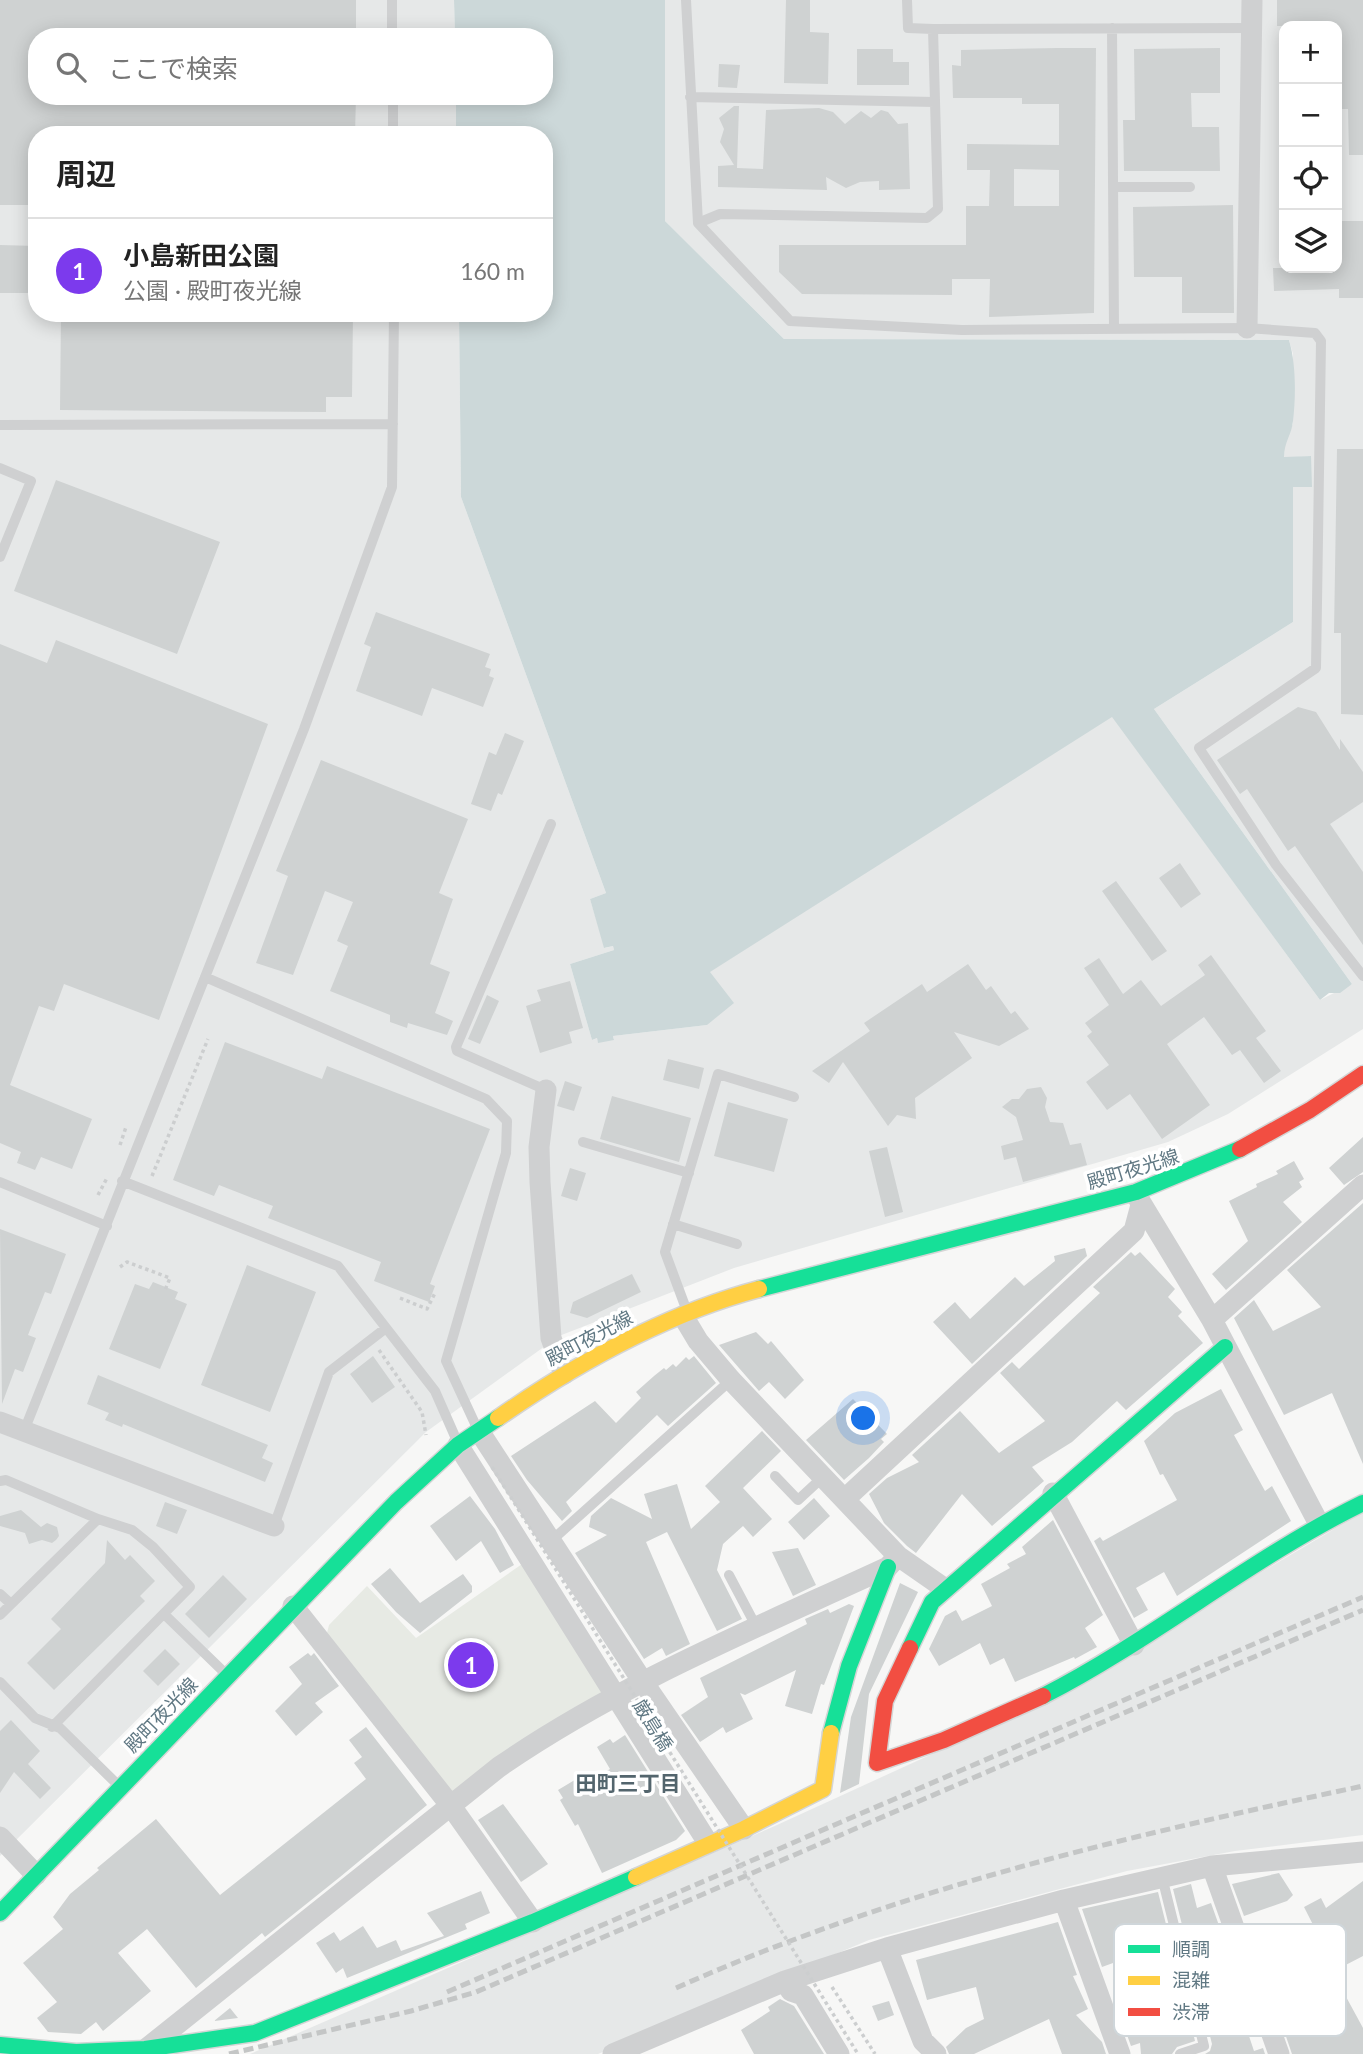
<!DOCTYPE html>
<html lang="ja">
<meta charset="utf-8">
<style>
body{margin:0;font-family:Lato,"Noto Sans JP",sans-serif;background:#f2f2f2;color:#222}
.controls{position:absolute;right:21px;top:21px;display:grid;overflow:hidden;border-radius:14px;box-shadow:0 4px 18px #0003}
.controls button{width:63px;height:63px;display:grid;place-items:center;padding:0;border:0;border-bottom:2px solid #e0e0e0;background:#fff;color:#222;font:35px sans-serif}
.you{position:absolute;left:864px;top:1419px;width:24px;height:24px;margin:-18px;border:5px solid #fff;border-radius:50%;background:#1a73e8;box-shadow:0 0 0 10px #1a73e833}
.badge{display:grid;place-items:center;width:46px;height:46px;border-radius:50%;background:#7c3aed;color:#fff;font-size:23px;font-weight:700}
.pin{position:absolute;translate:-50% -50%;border:4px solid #fff;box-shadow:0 2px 7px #0006}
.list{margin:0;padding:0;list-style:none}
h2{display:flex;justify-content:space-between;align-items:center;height:91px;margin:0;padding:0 28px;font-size:30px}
h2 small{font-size:23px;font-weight:400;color:#767676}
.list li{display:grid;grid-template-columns:46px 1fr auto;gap:21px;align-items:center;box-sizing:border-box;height:105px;padding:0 28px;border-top:2px solid #e0e0e0}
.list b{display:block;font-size:26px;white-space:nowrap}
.list p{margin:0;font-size:23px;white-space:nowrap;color:#767676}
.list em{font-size:23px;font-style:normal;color:#767676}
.icon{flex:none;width:38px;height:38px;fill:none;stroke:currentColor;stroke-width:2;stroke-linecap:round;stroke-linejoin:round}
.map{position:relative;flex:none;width:1363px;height:2054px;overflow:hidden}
.search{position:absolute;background:#fff;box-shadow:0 4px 18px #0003;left:28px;top:28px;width:525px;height:77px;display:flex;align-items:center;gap:18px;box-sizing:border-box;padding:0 24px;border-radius:28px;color:#767676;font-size:26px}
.panel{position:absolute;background:#fff;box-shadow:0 4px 18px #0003;left:28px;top:126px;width:525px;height:196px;border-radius:28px}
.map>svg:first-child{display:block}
</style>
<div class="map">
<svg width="1363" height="2054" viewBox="0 0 1363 2054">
<rect width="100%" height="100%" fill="#f7f7f6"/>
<!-- built -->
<path fill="#e6e8e8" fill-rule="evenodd" d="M0,0H454L455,37H37V96H456V135H37V313H459L461,497L606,893L590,899L605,948L613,946L614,950L570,964L592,1040L597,1038L598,1042L614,1039L613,1036L707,1025L709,972L1112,716L1320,1000L1352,984L1154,709L1293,622V487L1311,456L1284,458V442L1293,424V354L1289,340L784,339L665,221V0H1363V1029L1228,1114L1168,1142L734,1268L559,1336L426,1432L0,1856ZM1284,26H1337V268H1284Z
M1363,1512V1835L1235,1851L1127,1871L869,1940L598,2054H250L777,1825L1026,1711Z"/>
<!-- green -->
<path fill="#e7eae4" d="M525,1562L608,1692L457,1791L445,1792L327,1633L329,1625L367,1586L416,1638Z"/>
<!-- water -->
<path fill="#ccd8d9" d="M454,0H665V221L784,339L1289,340C1296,363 1296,396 1293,421C1292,434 1284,442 1284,457L1311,456L1312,487H1293V622L1154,709L1352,984L1340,993H1329L1320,1000L1112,717L710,972L734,1003L707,1025L613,1036L614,1040L598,1043L597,1038L592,1040L570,964L614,950L613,946L604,948L590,899L606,893L461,497L459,313H544V135H456V96H544V37H455Z"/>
<!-- building -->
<path fill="#cfd2d2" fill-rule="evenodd" d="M0,0H356V37H37V96H356L355,135H37V205H0Z
M786,0H810V32L829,33L828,84L784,83Z
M1277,0H1363V155H1349L1348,109H1337V26H1277Z
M1058,48H1096L1094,313L989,317L990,279H952V295L802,294L779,272V245H966V206H989L990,170H967V144L1059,145V104H1022V98H953L952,65L961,66V50ZM1014,169L1059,170V206H1014Z
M1220,48V93H1191L1192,127H1219L1220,171H1124L1123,120H1135L1134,49Z
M857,49H893V62H909V85H857Z
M719,64L740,65L737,88L718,87Z
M734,106H739L737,168L763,169L766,110L819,108L833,112L845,124L861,111L871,118L881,110L888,112L898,124L908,123L910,189L879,190V181L860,182L846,188L826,177L827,190L718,187V166L734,165L720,142L724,129L719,118Z
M1233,205L1234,313H1182V277H1134L1133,207Z
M1339,221H1363V298H1339V289L1274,291L1273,268H1339Z
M0,245L37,246V293H0Z
M61,313H353L352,397H326V412L60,410Z
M1337,449H1363V715L1341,714V633H1334Z
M56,480L220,542L177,654L14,591Z
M376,612L490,654L485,667L491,669L489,676L494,678L483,707L432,688L422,716L356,691L371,647L364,644Z
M56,640L268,724L159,1020L64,984L54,1011L39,1006L10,1085L92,1119L72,1169L41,1157L35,1170L17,1163L21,1152L0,1143V644L47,663Z
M1298,707L1316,712L1340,750V739L1363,772V802L1330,824L1363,872V945L1295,846L1288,851L1247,789L1240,794L1217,760Z
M505,733L524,741L502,795L498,793L491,811L471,804L489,752L496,755Z
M321,760L468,819L439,893L453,899L430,964L450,972L435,1013L453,1021L447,1035L408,1023L407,1028L390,1022V1015L330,991L348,946L337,941L353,902L325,891L293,975L256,963L288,876L276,871Z
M1180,863L1201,894L1181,908L1159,878Z
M1116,881L1167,951L1152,961L1102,891Z
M1211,955L1266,1031L1256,1038L1281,1071L1264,1083L1240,1050L1232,1055L1204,1017L1167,1044L1210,1105L1162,1139L1130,1094L1107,1110L1086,1082L1109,1065L1087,1036L1092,1032L1085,1023L1109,1005L1084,968L1099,958L1123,994L1141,980L1161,1006L1205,975L1198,965Z
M968,964L986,990L991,986L1011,1014L1015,1011L1029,1029L999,1046L954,1032L972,1058L915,1098L916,1119L897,1115L888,1126L843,1062L829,1083L812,1071L870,1031L864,1023L922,984L927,992Z
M570,981L583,1028L569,1032L572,1043L540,1053L526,1006L541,1001L537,990Z
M487,995L499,1001L480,1044L468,1039Z
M225,1042L322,1079L327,1066L490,1129L430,1284L435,1286L429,1302L374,1281L381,1262L268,1218L273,1206L219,1185L214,1196L173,1180Z
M668,1059L704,1068L699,1089L663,1080Z
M565,1081L582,1087L574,1111L557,1106Z
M1041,1087L1047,1098L1045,1107L1050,1122L1063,1123L1070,1145L1081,1143L1087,1165L1023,1182L1016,1157L1004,1160L1001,1146L1023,1140L1016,1117L1002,1107L1012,1099H1019L1027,1089Z
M612,1096L691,1118L679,1162L600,1139Z
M728,1102L788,1119L774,1172L714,1156Z
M1363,1137V1172L1344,1185L1329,1168Z
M887,1147L903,1212L885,1217L869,1151Z
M1294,1161L1304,1179L1299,1182L1302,1187L1283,1202L1302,1222L1226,1290L1212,1274L1248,1241L1229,1201L1257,1187L1256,1184L1278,1174L1276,1171Z
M570,1168L586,1173L577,1201L561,1196Z
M1363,1203V1464L1332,1393L1284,1415L1234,1318L1254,1300L1273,1331L1321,1307L1287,1270Z
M0,1229L66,1254L51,1294L45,1292L28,1335L36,1338L23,1372L15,1369L2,1404Z
M1085,1248L1087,1256L972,1364L933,1322L955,1302L970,1319L1015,1277L1024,1286L1055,1261L1054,1256Z
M1131,1252L1135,1256L1140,1252L1175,1289L1168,1297L1182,1312L1178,1316L1203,1343L1126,1410L1117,1401L1072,1442L1032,1467L1044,1481L992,1526L962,1494L916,1553L907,1546L884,1523L869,1494L887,1478L919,1462L912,1455L960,1411L999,1453L1045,1421L1000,1373L1012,1362L1019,1369L1100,1293L1093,1287Z
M247,1265L316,1292L270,1412L201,1385Z
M632,1274L641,1292L587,1318L570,1313L573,1302Z
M153,1282L178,1292L175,1299L187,1304L160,1369L109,1349L135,1284L149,1289Z
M756,1332L768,1344L771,1341L804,1380L785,1399L769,1382L759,1391L719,1345Z
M373,1356L395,1387L372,1403L350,1374Z
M694,1356L716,1383L668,1426L657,1415L566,1502L572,1511L562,1521L527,1480L511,1456L595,1401L616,1423L641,1398L636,1392L654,1376L664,1368L666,1370L673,1364L676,1367L686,1357L689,1360Z
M98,1375L268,1445L262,1458L273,1463L265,1482L123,1424L122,1427L105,1420L109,1413L87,1404Z
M1221,1389L1243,1430L1234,1435L1265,1491L1272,1486L1291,1521L1177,1596L1164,1572L1136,1588L1148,1610L1134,1618L1094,1541L1100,1537L1103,1541L1177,1500L1163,1474L1160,1475L1144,1441L1175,1413Z
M853,1399L887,1434L881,1439L884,1442L869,1458L844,1480L806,1440Z
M762,1431L781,1451L743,1488L772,1519L753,1537L743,1526L723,1544L717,1570L742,1619L717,1631L667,1532L646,1542L690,1644L666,1656L662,1648L644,1659L575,1553L607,1535L589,1527L591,1516L611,1498L652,1519L644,1494L677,1484L691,1529L720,1502L705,1486Z
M470,1496L495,1529L514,1565L500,1573L481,1541L456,1561L430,1526Z
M814,1498L830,1516L804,1540L788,1522Z
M165,1502L187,1510L177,1534L156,1526Z
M21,1510L41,1527L47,1523L57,1527L59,1536L56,1540L52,1543L42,1540L29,1544L25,1533L0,1526V1516Z
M1053,1520L1103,1615L1085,1628L1097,1647L1075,1659L1074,1657L1015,1682L1004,1658L990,1665L980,1643L939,1666L929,1649L945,1616L956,1610L962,1621L992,1606L981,1584L1010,1568L1007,1564L1026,1554L1022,1547Z
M107,1540L125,1560L130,1555L155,1581L140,1596L145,1601L54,1690L27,1663L61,1629L51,1619L105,1563Z
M798,1548L816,1585L793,1596L772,1552Z
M390,1568L420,1603L463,1574L472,1586V1592L420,1633L396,1612L371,1584Z
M223,1575L247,1599L209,1638L185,1614Z
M900,1583L918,1592L869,1694L859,1784L840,1793L851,1717Z
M849,1604L854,1606L824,1685L821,1684L812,1714L785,1706L796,1670L745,1695L740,1693L753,1719L726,1733L723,1727L700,1742L681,1715L708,1697L700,1678L807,1624L805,1619L828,1609L830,1613Z
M165,1649L180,1664L158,1686L143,1671Z
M308,1653L311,1656L314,1653L339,1686L315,1703L323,1712L296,1736L275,1711L302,1684L289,1667Z
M11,1720L40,1751L28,1764L51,1788L40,1799L14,1772L0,1793V1731Z
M366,1727L427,1805L340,1877L265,1937L262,1933L196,1988L147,1929L118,1953L151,1991L103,2031L96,2022L81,2034L48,2032L37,2018L57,2002L23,1963L63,1929L53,1917L70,1894L99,1870L97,1868L156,1819L220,1895L366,1779L354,1763L362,1757L349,1740Z
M625,1735L685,1831L676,1840L602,1873L578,1824L575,1826L560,1800L563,1798L558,1790L578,1778L583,1786L610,1769L597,1747L610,1739L613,1743Z
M503,1804L548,1864L521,1882L478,1820Z
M1279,1873L1293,1895L1287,1901L1244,1916L1232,1884Z
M1363,1881V1956L1336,1970L1304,1907L1321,1898L1326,1908Z
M1191,1884L1197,1908L1211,1903L1252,2018L1244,2021L1254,2051L1263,2048L1265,2054H1205L1210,2051L1212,2044L1173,1889Z
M481,1891L490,1913L465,1924L467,1929L347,1978L343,1968L336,1973L316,1943L334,1932L340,1941L363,1926L377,1948L396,1940L401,1951L444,1936L427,1913Z
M1158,1892L1195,2041L1177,2047L1172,2054H1141L1140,2043L1131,2046L1123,2024L1132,2021L1113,1963L1102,1967L1082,1909Z
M1058,1922L1077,1975L1073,1976L1088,2009L1076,2015L1102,2042L1106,2054H1062L1049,2019L974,2054H949L946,2047L966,2028L984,2019L976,1987L927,2000L916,1960Z
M1297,1969L1302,1980L1307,1978L1315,1994L1338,1982L1363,2028V2054H1292L1268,1984Z
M780,1999L794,2006L824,2054H754L741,2030L770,2011L768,2007Z
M889,2001L894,2015L878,2021L872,2006Z
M230,2008L238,2018L214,2021Z"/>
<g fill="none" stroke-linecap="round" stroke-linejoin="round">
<!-- fast casing -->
<g stroke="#d4d5d5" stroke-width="19">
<path id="fast" d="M759,1289L1136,1192L1240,1149
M910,1648L932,1602L1225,1347
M1043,1696C1154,1639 1251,1558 1363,1503
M831,1733L849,1666L888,1567
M0,1913L396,1502L458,1445L498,1418
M0,2045L76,2052L145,2049L255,2033L533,1922L636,1877"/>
</g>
<!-- slow casing -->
<g stroke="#d4d5d5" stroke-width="19">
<path id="slow" d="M498,1418C577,1363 665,1314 759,1289
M636,1877L744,1829L823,1789L831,1733"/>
</g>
<!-- jam casing -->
<g stroke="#d4d5d5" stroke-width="19">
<path id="jam" d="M1240,1149L1310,1110L1363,1074
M910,1648L885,1701L877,1763L944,1740L1043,1696"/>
</g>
<!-- path -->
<path stroke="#cccecf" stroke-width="3.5" stroke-dasharray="3.5 3.5" stroke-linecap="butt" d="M120,1145L126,1127
M152,1176L208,1039
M98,1195L107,1178
M120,1267L127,1262L170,1278L165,1290
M400,1298L427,1309L435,1293
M379,1350L422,1412L426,1435
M832,1987L875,2054"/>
<!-- lane -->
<path stroke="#cfd0d1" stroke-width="10" d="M392,0V37
M686,0L698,223L790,321L962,330L1247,328L1315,333L1321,341L1316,668L1199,748L1276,865L1363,976
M907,0L908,28L933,29
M1112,28L1114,328
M393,96V135
M690,97L935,102
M1113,187H1190
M698,223L720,214L927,218L938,209L933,29L1252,28
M0,425L393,424
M0,468L31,481L0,557
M205,977L486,1099L507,1121L506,1153L446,1361L477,1428
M546,1090L457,1051L456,1047L551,824
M583,1142L689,1173
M122,1181L338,1266L435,1391L457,1441
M0,1182L107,1226
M673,1224L737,1244
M688,1314L665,1252L718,1074L794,1097
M24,1431L304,729L392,487L394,313
M775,1476L798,1500L824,1476
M0,1481L6,1480L98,1519
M274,1526L329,1372L386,1328
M551,1541L731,1380
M729,1575L757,1628
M0,1594L11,1604
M164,1614L227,1675
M0,1615L98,1519L132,1530L153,1547L190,1587L52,1727
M0,1682L35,1718L60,1728L118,1785
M1162,1877L1204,2046L1180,2054"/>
<!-- street -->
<path stroke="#cfd0d1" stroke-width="21" d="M1247,328L1252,0
M546,1090L539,1147L540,1182L551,1338L564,1374
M1138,1198L1212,1320L1319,1524
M683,1316L698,1341L731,1380L898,1556L944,1588
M1212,1320L1363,1185
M0,1422L274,1526
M479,1431L643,1682L744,1829
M458,1445L708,1843
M1053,1493L1134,1645
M846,1498L1134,1231L1141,1205
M293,1606L451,1806L533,1922
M0,1837L36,1875
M1212,1866L1279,2054
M1064,1900L1120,2054
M887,1948L923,2041L936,2054
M785,1981L791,1991L803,1995L839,2054
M146,2049L499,1767C619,1684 756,1628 888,1567L898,1556
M613,2054L785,1981L887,1948L1064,1900L1212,1866L1363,1852"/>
<!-- fast -->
<use href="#fast" stroke="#16e098" stroke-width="16"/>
<!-- slow -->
<use href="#slow" stroke="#ffcf43" stroke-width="16"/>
<!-- jam -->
<use href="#jam" stroke="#f24e42" stroke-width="16"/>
<!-- rail -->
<path stroke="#c4c6c6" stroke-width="5" stroke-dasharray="10 5" stroke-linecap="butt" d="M676,1988C897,1889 1128,1836 1363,1786
M447,1992L1363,1597
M229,2054L411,2011L476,1992L1363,1610"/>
<!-- path-bridge -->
<path stroke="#cccecf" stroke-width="3.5" stroke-dasharray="3.5 3.5" stroke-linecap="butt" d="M492,1467L858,2054"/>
</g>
<g text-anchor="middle" stroke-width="7" stroke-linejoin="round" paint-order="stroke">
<!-- street labels -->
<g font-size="19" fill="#607883" stroke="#fff">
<text transform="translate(1133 1169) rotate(-17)" y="7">殿町夜光線</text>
<text transform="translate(589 1338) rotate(-28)" y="7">殿町夜光線</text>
<text transform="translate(161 1715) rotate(-46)" y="7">殿町夜光線</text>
<text transform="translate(653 1725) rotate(58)" y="7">厳島橋</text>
</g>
<!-- neighbourhood labels -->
<g font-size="21" font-weight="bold" fill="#53656d" stroke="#fff">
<text x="628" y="1791">田町三丁目</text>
</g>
</g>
<!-- legend -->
<rect x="1114" y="1924" width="232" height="112" rx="10" fill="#fff" stroke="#cfd6da" stroke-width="2"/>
<rect x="1128" y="1945" width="32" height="8" fill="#16e098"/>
<rect x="1128" y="1976" width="32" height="9" fill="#ffcf43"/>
<rect x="1128" y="2008" width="32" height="8" fill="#f24e42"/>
<g font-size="19" fill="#607883">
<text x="1172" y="1956">順調</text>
<text x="1172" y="1987">混雑</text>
<text x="1172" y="2019">渋滞</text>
</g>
</svg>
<div class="controls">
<button>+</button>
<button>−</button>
<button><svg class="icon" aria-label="locate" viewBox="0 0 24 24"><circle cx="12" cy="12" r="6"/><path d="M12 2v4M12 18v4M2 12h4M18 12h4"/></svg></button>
<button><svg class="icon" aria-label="layers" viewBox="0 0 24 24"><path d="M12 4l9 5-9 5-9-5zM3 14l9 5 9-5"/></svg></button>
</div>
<div class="you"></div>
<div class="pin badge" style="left:471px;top:1665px">1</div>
<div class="search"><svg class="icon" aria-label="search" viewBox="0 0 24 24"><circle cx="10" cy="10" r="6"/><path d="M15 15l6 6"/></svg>ここで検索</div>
<section class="panel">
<h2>周辺<small></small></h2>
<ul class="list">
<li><span class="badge">1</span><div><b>小島新田公園</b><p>公園 · 殿町夜光線</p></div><em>160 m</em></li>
</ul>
</section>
</div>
